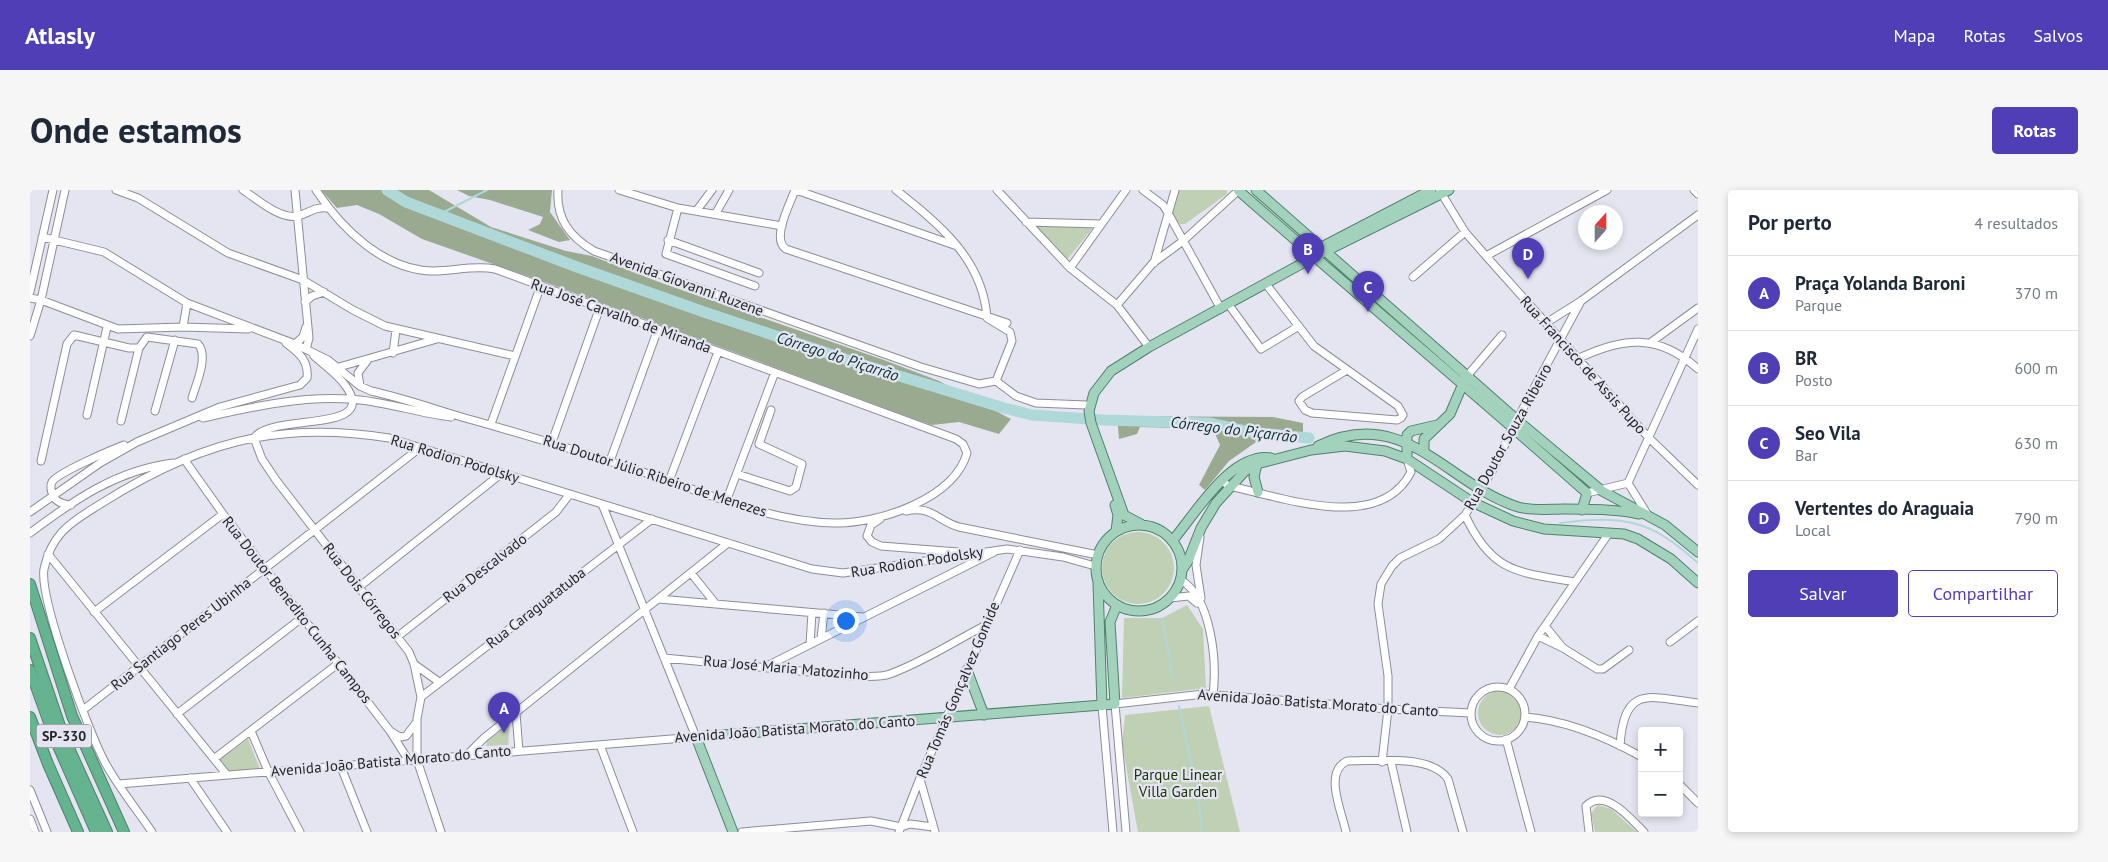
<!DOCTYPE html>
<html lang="pt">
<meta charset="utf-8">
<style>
body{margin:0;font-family:"PT Sans",sans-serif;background:#f6f6f7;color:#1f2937}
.controls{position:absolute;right:15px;bottom:15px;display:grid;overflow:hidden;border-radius:5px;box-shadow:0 2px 8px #0003}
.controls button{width:45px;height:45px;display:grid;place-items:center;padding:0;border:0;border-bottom:1px solid #e0e1e3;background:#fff;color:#1f2937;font:25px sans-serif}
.compass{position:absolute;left:1548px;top:15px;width:45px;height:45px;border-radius:50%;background:#fff;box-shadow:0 2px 8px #0003;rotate:21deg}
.you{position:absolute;left:815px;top:430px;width:18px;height:18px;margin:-12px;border:4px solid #fff;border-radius:50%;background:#1a73e8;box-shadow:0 0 0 8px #1a73e833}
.badge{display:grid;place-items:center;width:32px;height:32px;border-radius:50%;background:#4f3eb5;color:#fff;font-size:16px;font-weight:700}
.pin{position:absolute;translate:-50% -41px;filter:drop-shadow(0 1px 2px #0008)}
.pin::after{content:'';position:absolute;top:26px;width:18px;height:15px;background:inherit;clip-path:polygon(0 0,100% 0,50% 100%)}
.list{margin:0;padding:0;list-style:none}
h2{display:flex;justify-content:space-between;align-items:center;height:65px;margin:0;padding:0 20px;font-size:21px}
h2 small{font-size:16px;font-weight:400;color:#747a83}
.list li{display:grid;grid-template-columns:32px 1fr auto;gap:15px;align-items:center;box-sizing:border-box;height:75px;padding:0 20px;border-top:1px solid #e0e1e3}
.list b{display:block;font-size:19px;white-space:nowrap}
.list p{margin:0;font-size:16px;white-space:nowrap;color:#747a83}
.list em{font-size:16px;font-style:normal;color:#747a83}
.actions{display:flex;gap:10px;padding:15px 20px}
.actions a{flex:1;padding:11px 0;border:1px solid #4f3eb5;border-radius:5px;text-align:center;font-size:18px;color:#4f3eb5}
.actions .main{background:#4f3eb5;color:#fff}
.map{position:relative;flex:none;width:1668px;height:642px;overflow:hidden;border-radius:5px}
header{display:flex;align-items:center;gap:30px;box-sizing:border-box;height:70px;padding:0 25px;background:#4f3eb5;color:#fff}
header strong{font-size:24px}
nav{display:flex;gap:28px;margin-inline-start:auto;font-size:18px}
.intro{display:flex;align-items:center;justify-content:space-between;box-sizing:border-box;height:120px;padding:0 30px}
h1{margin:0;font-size:35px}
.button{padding:12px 22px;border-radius:5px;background:#4f3eb5;color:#fff;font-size:18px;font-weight:700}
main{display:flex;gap:30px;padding:0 30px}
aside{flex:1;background:#fff;border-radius:5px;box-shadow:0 2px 8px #0003}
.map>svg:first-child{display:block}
</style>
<header>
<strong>Atlasly</strong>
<nav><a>Mapa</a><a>Rotas</a><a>Salvos</a></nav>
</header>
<div class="intro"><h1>Onde estamos</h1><a class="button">Rotas</a></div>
<main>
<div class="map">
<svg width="1668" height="642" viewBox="0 0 1668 642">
<rect width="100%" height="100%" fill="#e5e5f1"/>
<!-- green -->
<path fill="#bfd0b5" d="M1148,0H1197V4L1155,34H1150C1137,24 1144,13 1148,0Z
M1007,34L1058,35L1062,39L1036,71L1006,37Z
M1072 378a36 36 0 1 1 72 0a36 36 0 1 1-72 0Z
M1157,415L1173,439L1176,498L1092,508L1094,428H1132Z
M1448 523a22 22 0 1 1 44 0a22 22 0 1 1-44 0Z
M1179,516L1210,642H1108L1092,554L1095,525Z
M480,534L478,555L456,556L457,551Z
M218,549L230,579L198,582L189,570Z
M1568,615L1581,619L1607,642H1565L1561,623Z"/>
<!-- forest -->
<path fill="#99aa90" d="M291,0H399L461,37L536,61L562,66L629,92L854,170L909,191L981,229L969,244L929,232L902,235L884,229L520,94L392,49L349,24L327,15L307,18Z
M427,0H522L520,22L540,50L529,52L498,40L510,34L513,27L460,10L439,6Z
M1087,226L1243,227L1273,233V250H1229L1199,271L1175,300L1169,295L1190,255L1183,239L1110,237L1107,244L1089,249Z"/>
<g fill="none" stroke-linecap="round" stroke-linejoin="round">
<!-- stream -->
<path stroke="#afd8d8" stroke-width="2" d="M410,24L457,0
M1530,333C1593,325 1620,329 1668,373
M1132,428L1143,488
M1149,516L1160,570L1167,593L1172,642"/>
<!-- river -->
<path stroke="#afd8d8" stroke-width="11" d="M357,0L376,12L547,77L674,122L827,173L974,218L1002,225L1073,230L1180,233L1221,242L1279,248"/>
<!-- minor casing -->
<g stroke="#8d8d98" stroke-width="9">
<path id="minor" d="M86,0L108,8L198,63L273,90L323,120L355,136L485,166
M213,0C227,9 250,30 268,26C279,23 286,16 298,18
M265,0L279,148L276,159
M528,0C526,29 540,47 564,61L891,177L949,194L966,191
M589,0L648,18L752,36
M765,0C760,14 741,49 756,59L977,133
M766,0L927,56
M866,0C909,34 953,69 957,128L980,142L982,151L966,191
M967,0L1040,78L1087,115L1119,157
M1113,0L1133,15L1138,23L1191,119
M1664,0L1668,4
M1410,1L1435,42L1456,66L1618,247L1668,295
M648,18L636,64L725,96
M667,20L682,0
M686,23L699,0
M996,32L1071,34
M12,47L74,62L157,113L265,154L298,170L330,196L341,201C373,208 404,219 435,228C497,245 558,264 619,284C678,304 742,332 805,333C848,334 924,309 937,263L933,254L926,249L465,79C444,75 425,81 404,81C354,81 311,38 286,0
M638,50L729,83
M1456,66L1577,0
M1124,73L1145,0
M1040,78L1096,0
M1383,87L1435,42
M1236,94L1284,156L1368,216L1373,225L1371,228L1367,230L1282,223L1275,220L1269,211L1272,207L1317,180
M0,102L23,0
M0,108L11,110L88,139L153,137L218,139
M275,112L282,106L294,102
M1087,115L1123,73L1153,51L1209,0
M1199,115L1231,159L1269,136
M1516,133L1551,111L1668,25
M153,137L157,113
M0,146L11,110L35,0
M1620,153L1668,118
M265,154L273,147L276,137
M363,163L366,140
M284,166C294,175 307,184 315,195C352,245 241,222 224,248L232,269L246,290L379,462L384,474L391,507L387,529V570L411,642
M1547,169C1593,147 1628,143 1668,179
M309,177L407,149
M1437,186L1472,145
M966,191L986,206L1006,213L1056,215
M330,196L328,183L337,171
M125,221L145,150
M57,225L77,137
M173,228C222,217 269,206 320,209C354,211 387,223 421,227
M91,231L109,158
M461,234L511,95
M522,252L570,117
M154,269L193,324L360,541L379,571
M11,271L37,154L44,145L99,158H109L117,147L168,154C179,166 166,194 162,208
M580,271L628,139
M707,284L760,301L766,297L772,274L729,254L741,220
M639,291L688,162
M1192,291L1199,296C1250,306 1349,345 1381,282L1377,269
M1598,293L1619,327
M1557,303L1598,293L1668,139
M697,309L745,182
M41,315C32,314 25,312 22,303C21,300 20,296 22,292C27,283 81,260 94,255
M876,321C901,315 908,331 929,337L1068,365
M0,322L70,273L107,252L190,217L270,195L277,188C279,170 268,162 256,153
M1435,325C1462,383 1487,382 1545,392
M850,329L841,335L837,346L842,352L851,356L928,362
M0,343C44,310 87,280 143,273
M1170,347L1166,375L1171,408
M18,364L197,585
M661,383L685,413
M1151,390C1182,409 1187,472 1183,505
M329,397L472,283
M1140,408L1159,406L1167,413
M629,409L832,427
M64,422L193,324
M1515,436L1533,458
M1508,446L1533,458L1567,479H1573L1599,460
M367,447L526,322L539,305
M791,448L794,423
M1640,452L1668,431
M780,454L782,423
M634,468L822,486C834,486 848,488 860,484C893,472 925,451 956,435
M384,474L409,492
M735,477L964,362
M1441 524a27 27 0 1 1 54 0a27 27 0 1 1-54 0Z
M1479,499L1508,446L1579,343
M391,507L622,329
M1072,516L1083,642
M53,520L391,257
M486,523L489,561
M147,524L273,427
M1495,527C1536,530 1576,547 1612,567
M221,541L238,581L270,642
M360,541L370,547L376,546L386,533
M1476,549L1501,642
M570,555L603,642
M1590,556C1594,494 1619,507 1668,513
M439,563L454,548L698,353
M185,568L309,473
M1352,572L1358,519V486L1348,414L1351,394L1362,376L1370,368L1409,349L1435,325L1464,278L1483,237L1551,111
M1361,572L1377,642
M311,577L337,642
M160,588L197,642
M890,589L905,642
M89,594L666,547L572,314
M1649,594L1668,613
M0,600L17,642
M0,629L5,642
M122,642C107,620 90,599 77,576C60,547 9,409 14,379C17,365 22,353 32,342C43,330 58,322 72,313C118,284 170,258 224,248C268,240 315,241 359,248L782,379L813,383L977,359L1033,367L1065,376
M712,642L841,631L871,637L880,634L903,637
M869,642L890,588L990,360
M1096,642L1085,514L1174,504L1358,519L1441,523
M1316,642C1312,622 1293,582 1317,571C1345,571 1401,564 1418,589L1433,642
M1559,642L1556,616C1575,597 1601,629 1614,642"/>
</g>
<!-- major casing -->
<g stroke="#4f826c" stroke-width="11">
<path id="major" d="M1208,0C1324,102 1442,201 1557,303L1552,320
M1226,0L1487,230L1572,301L1635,335L1668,362
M1286,60L1401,0
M1288,256C1375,214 1416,294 1488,317C1503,321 1519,319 1534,319C1559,319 1585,319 1609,324
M1394,262V249L1420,224L1435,189
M1377,269V245L1381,241L1407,235
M1227,274L1224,287L1228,302
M1085,315L1088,325L1086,341
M1111,334L1094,325L1061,233L1059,221L1064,203L1081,181L1119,157L1284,67L1419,0
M1066 378a43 43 0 1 1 86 0a43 43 0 1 1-86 0Z
M1143,350C1166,323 1201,262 1241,268
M1152,380L1158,371L1171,338L1186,313L1215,281L1227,274L1281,260L1315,256L1355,261L1377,269L1442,312L1483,331L1514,339L1594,344L1608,349L1641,369L1668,393
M1068,393L1072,516
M937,480L954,525
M703,642L666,547L1085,514L1080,432L1087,415"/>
</g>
<!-- highway casing -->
<g stroke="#4f826c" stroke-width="12">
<path id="highway" d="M0,394L42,526L94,642
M0,448L33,545L77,642
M0,480L25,549L66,642
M0,527L18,574L48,642"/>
</g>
<!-- minor -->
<use href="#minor" stroke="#fff" stroke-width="7"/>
<!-- major -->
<use href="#major" stroke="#a3d2bc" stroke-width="9"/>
<!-- highway -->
<use href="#highway" stroke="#65b48f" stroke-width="10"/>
</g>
<g text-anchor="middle" stroke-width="4.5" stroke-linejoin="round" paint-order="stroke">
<!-- shield labels -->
<rect fill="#e5e5f1" stroke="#5f5f66" stroke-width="1" x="6.5" y="534.5" width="55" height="23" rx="4"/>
<g font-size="14" font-weight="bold" fill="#26262a">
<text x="34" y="551">SP-330</text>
</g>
<!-- street labels -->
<g font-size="15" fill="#26262a" stroke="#e5e5f1">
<text transform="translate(657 94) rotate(20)" y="5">Avenida Giovanni Ruzene</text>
<text transform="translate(591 126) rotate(20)" y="5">Rua José Carvalho de Miranda</text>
<text transform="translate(1553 175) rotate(48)" y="5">Rua Francisco de Assis Pupo</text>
<text transform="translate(1478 247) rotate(-61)" y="5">Rua Doutor Souza Ribeiro</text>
<text transform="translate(425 269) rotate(17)" y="5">Rua Rodion Podolsky</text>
<text transform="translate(625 286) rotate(18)" y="5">Rua Doutor Júlio Ribeiro de Menezes</text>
<text transform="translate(887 372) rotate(-9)" y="5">Rua Rodion Podolsky</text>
<text transform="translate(455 378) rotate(-38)" y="5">Rua Descalvado</text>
<text transform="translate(332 401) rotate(52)" y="5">Rua Dois Córregos</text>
<text transform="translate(506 418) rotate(-38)" y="5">Rua Caraguatatuba</text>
<text transform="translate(267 420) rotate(52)" y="5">Rua Doutor Benedito Cunha Campos</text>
<text transform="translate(151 444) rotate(-38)" y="5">Rua Santiago Peres Ubinha</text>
<text transform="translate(756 478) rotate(5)" y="5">Rua José Maria Matozinho</text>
<text transform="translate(928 500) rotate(-67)" y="5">Rua Tomás Gonçalvez Gomide</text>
<text transform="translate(1288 513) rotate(4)" y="5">Avenida João Batista Morato do Canto</text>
<text transform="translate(765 539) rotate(-4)" y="5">Avenida João Batista Morato do Canto</text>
<text transform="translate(361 571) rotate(-5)" y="5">Avenida João Batista Morato do Canto</text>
</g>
<!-- park labels -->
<g font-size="15" fill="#1a3106" stroke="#e5e5f1">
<text x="1148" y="590">Parque Linear<tspan x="1148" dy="17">Villa Garden</tspan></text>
</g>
<!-- water labels -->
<g font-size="16" font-style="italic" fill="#0b3334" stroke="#e5e5f1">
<text transform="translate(808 166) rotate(18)" y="6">Córrego do Piçarrão</text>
<text transform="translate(1204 239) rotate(7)" y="6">Córrego do Piçarrão</text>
</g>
</g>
</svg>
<div class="controls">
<button>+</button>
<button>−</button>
</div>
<svg class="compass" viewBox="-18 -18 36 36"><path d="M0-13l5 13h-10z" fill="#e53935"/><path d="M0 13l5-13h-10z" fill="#747a83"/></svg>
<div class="you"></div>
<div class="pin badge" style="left:474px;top:543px">A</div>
<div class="pin badge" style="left:1278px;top:84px">B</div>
<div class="pin badge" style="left:1338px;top:122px">C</div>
<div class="pin badge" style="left:1498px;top:89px">D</div>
</div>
<aside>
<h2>Por perto<small>4 resultados</small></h2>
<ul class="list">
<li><span class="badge">A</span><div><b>Praça Yolanda Baroni</b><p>Parque</p></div><em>370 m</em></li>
<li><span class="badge">B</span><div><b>BR</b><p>Posto</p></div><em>600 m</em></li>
<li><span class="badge">C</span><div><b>Seo Vila</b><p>Bar</p></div><em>630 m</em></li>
<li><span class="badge">D</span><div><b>Vertentes do Araguaia</b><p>Local</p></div><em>790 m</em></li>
</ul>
<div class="actions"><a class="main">Salvar</a><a>Compartilhar</a></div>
</aside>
</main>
